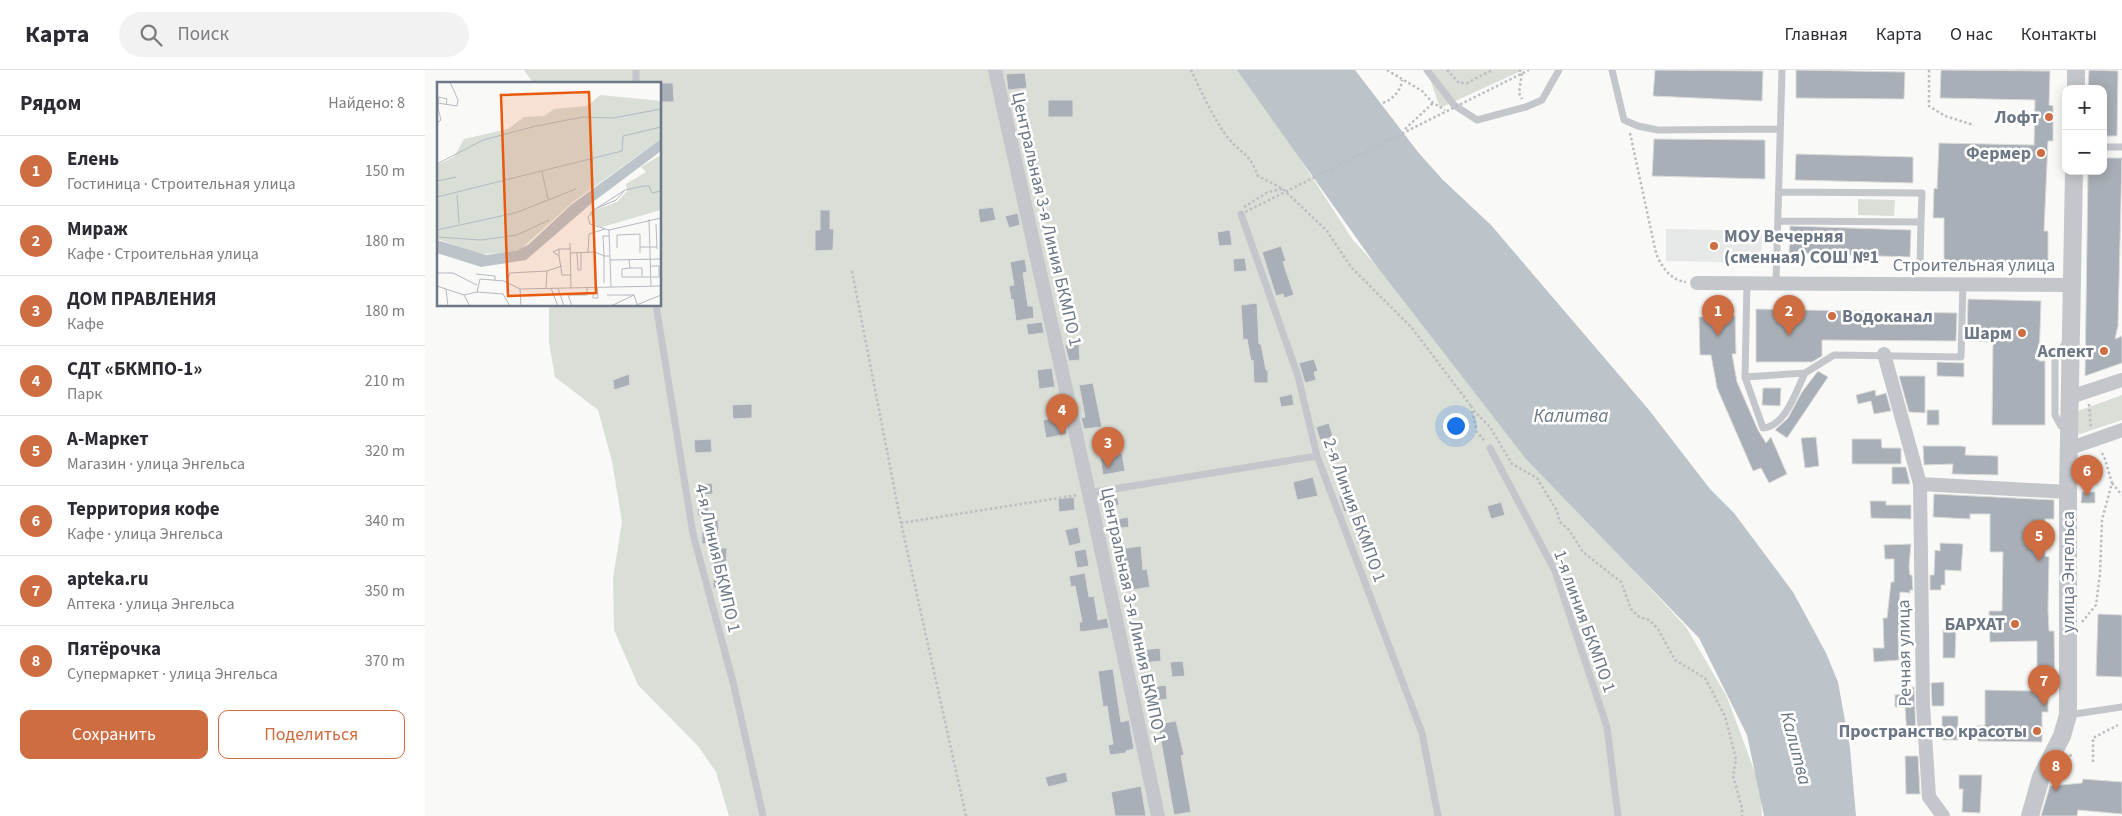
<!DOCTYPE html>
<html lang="ru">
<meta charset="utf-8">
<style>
body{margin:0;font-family:"Source Sans 3",sans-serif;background:#f2f2f3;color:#2b2b33}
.controls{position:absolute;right:15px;top:15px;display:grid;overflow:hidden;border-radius:10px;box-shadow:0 2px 12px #0003}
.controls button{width:45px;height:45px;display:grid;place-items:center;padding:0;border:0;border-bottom:1px solid #e1e1e2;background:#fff;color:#2b2b33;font:25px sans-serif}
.you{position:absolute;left:1030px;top:355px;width:18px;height:18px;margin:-12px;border:4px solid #fff;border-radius:50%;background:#1a73e8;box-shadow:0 0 0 8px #1a73e833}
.badge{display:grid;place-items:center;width:32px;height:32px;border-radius:50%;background:#cf6d42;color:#fff;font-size:16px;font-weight:700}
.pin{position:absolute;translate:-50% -41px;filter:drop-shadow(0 1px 2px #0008)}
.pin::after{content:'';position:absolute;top:26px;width:18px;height:15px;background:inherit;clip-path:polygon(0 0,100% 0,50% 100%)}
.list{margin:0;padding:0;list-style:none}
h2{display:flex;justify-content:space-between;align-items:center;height:65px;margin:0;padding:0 20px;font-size:21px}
h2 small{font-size:16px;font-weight:400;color:#7c7c81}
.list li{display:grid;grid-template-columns:32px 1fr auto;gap:15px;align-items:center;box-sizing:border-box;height:70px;padding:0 20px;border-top:1px solid #e1e1e2}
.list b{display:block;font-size:19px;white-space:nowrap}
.list p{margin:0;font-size:16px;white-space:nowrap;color:#7c7c81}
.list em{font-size:16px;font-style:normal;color:#7c7c81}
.actions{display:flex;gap:10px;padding:15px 20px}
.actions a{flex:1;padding:11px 0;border:1px solid #cf6d42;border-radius:10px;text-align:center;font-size:18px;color:#cf6d42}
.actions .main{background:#cf6d42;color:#fff}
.icon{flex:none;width:28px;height:28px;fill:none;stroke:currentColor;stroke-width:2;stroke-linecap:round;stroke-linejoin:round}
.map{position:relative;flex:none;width:1697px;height:746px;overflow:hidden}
header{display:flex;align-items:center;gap:30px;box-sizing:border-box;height:70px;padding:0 25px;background:#fff;border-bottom:1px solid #e1e1e2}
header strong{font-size:24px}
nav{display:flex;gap:28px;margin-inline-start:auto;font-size:18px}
.search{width:350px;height:45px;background:#f2f2f3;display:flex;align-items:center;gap:12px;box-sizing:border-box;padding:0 18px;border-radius:28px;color:#7c7c81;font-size:19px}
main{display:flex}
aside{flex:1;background:#fff}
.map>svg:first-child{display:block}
</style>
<header>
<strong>Карта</strong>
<div class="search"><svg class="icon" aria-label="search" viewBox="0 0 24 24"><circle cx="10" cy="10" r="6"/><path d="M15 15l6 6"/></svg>Поиск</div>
<nav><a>Главная</a><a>Карта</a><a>О нас</a><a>Контакты</a></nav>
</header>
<main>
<aside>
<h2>Рядом<small>Найдено: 8</small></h2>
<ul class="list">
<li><span class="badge">1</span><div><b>Елень</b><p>Гостиница · Строительная улица</p></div><em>150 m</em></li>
<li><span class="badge">2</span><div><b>Мираж</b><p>Кафе · Строительная улица</p></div><em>180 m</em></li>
<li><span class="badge">3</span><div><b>ДОМ ПРАВЛЕНИЯ</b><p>Кафе</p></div><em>180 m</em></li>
<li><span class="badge">4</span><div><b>СДТ «БКМПО-1»</b><p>Парк</p></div><em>210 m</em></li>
<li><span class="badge">5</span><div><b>А-Маркет</b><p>Магазин · улица Энгельса</p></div><em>320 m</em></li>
<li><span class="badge">6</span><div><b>Территория кофе</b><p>Кафе · улица Энгельса</p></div><em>340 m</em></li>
<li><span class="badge">7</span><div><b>apteka.ru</b><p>Аптека · улица Энгельса</p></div><em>350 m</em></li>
<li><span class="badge">8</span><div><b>Пятёрочка</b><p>Супермаркет · улица Энгельса</p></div><em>370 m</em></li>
</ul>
<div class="actions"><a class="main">Сохранить</a><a>Поделиться</a></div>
</aside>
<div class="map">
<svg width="1697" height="746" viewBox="0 0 1697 746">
<rect width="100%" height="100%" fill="#f9f9f8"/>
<!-- built -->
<path fill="#e7e8e8" d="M1241,159L1337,161L1336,193L1241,191Z"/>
<!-- green -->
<path fill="#d9ded7" d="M99,0H817L928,170L1004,253L1212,504L1261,557L1302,627L1335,716L1337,746H304L291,702L273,676L213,615L189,560L188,508L197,452L187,391L173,340L130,307L124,273V235H235V14H109Z
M1002,0H1098L1015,38Z
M1433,129L1470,130L1469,146L1433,145Z
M1697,325V350L1652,365L1653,341Z"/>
<!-- water -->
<path fill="#bcc4c9" d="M812,0H930L993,82L1017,109L1066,155L1224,340L1285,419L1309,443L1368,522L1401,583L1413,612L1425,678L1431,746H1339L1322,665L1274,568L1101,389L947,190Z"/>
<!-- building -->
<path fill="#a9afb6" stroke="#dbdbda" d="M1230,0L1338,1L1337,31L1228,26Z
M1371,0L1480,2L1479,29L1371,28Z
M1516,0L1625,1L1624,35L1628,36V71H1623L1619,161H1623V192L1519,191V148H1508L1509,118L1512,119L1514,73L1609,75L1610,30L1515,28Z
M1664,0L1693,1L1692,66H1678V19H1663Z
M600,3L602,18L583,20L581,4Z
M235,13H248L249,32H235Z
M623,30H648V47H623Z
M1229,69L1340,70V109L1227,106Z
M1371,84L1488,87V113L1370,110Z
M1678,88H1697L1693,256L1690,269L1697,266V293L1660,306L1663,101H1678Z
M568,137L571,150L555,153L553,139Z
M395,140H405V159H409L408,180L390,181V160H395Z
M593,143L595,155L584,158L580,146Z
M1365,156L1486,160L1485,187L1364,183Z
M805,160L807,175L794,176L792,162Z
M856,176L861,191L858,192L869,225L859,228L858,224L851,226L837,182Z
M820,188L822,201L809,202L808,189Z
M600,189L602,202L598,203L603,236H608L609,248L591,251L588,229L586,230L584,216L589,215L585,192Z
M1543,229L1616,231L1614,291H1620V355H1567L1568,272L1542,271Z
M832,233L834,274H836L841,300H843V313H829L828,290L826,291L822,269L818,270L816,235Z
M1331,239L1532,243L1531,271L1397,270V286L1387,292H1331Z
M1310,246L1311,284H1307L1312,312L1333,360L1341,373L1346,367L1362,404L1344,413L1336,398L1328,401L1292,318L1286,285H1275L1274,247Z
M617,252L619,263L603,265L601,254Z
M654,274L655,290L644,291L640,275Z
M889,289L893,301L889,302L891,310L880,313L874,293Z
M1512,292L1539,293V307L1512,306Z
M627,298L630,317L614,319L612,300Z
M1393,301L1403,307L1362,368L1350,360L1363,348L1377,322Z
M204,304L205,315L189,320L188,310Z
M1474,306H1500V343L1484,342Z
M668,313L677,357L659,359L656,348L660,347L654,315Z
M1338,318H1356L1355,336L1337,335Z
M1450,320L1451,326L1461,323L1466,341L1449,344L1446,331L1433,334L1431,325Z
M867,324L869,335L856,337L854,327Z
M327,334V348L308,349L307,335Z
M1502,340H1514V355H1502Z
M638,346L642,364L621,368L618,350Z
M904,353L908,367L895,370L891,357Z
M1391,367L1394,396L1380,398L1376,368Z
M286,369L287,382L270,383L269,370Z
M1427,369H1456L1457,378H1476V394H1427Z
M1498,376H1536L1541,377L1540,385L1573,386V405L1527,404L1528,394L1499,395Z
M697,383L700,401L678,405L675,386Z
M1467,397H1481L1485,414H1467Z
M888,407L893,426L872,430L868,412Z
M287,413L288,424L275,425L274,415Z
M1657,422H1670V433H1656Z
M924,423L929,439L919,442L914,426Z
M692,424L694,435L684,436L683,426Z
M1509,424L1629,430V449H1620V486L1624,487L1623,540L1624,561H1629L1630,611H1623V642H1617V672L1553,671L1552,656L1560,655V620L1607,621L1608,602H1612V571L1565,572L1564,541H1577L1578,482H1565V444H1545V449L1508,447Z
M649,427L650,440L634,442L633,429Z
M1445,431H1461V435H1486V449L1446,448Z
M283,432L284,445L273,446L272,433Z
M1076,432L1080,445L1066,449L1062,436Z
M703,447L704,457L689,459L688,450Z
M286,448H293L294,478H302L301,497H304V513H299V518H288L289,489H284L285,473L277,474V461H285Z
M653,457L656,473L644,476L640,460Z
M945,458L947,471L932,474L930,460Z
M1515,473L1538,474L1536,501L1520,500V515H1516V520H1505V505H1509L1510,480L1515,481Z
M1486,474L1484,496L1485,505H1487L1488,520H1485V523L1475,522L1474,547H1475L1476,562L1473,563L1474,590L1449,592L1448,578H1459L1458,548H1462L1466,512H1469V489H1460L1459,475Z
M716,476L718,500L722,499L725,517L702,521L695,479Z
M661,479L664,496L652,498L649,481Z
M660,503L664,527L669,526L673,550L682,548L684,558L655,562L654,552H657L650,516L646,517L644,506Z
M1673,544L1697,545V607L1671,606Z
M1518,559L1531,560L1530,588H1518Z
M735,578L736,591L718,593L716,580Z
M758,591L760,606L747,607L745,592Z
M688,599L696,652L704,650L709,679L701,681V683L685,685L683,675L688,674L682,636L678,637L673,601Z
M1519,612V636H1507L1506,613Z
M741,615L742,629L728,631L727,617Z
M1489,617L1491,664L1482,665L1480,637H1470V625L1478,624V618Z
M1517,646H1533V670H1517Z
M751,651L759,685L756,686L766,742L749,745L733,654Z
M1480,686H1493L1495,724H1481Z
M641,702L643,712L623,717L620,707Z
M1534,705H1557L1555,743L1537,742L1538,719H1534Z
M1658,709L1697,712V744L1653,740L1652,746H1616L1625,716L1657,713Z
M716,716L721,746H690L686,722Z"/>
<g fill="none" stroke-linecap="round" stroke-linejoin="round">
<!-- path -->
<path stroke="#bbbec0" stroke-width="2.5" stroke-dasharray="2.5 2.5" stroke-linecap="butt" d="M766,0C776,21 790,52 804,69C818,85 825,84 833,106L858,119L902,161L926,197L987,258L1046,336
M962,0L997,21L1008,33L1020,40
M1022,0L1034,13H1042L1067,0
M1094,0L1097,2L1094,23L1097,29
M1504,0V36L1520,46L1549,55
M958,33C968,29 976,21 977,10
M980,59L1008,33
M1205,63L1231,183C1236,196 1245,210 1261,212
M819,137L843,122L857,119
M427,201L476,453
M1664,334L1666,359
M1046,336L1048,340L1065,357L1087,394L1112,408L1132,441L1135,452L1144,460L1158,482L1196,512L1206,539L1214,547L1224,550L1233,559L1250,590L1280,608L1300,646L1311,689L1308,706L1317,738V746
M1047,341L1052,362L1059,370
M1687,413L1697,425
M1657,552L1671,535L1675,504L1677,450L1687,413L1679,386L1675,381
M1668,692V668L1693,655
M1641,701L1646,684
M541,746L476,453L653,425"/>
<!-- service -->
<path stroke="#c3c6ca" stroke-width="7" d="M1002,0L1029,35L1052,50L1101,37L1117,30L1134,0
M1187,0L1199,50L1213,56L1233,60L1355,59
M211,14V0
M1678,77H1697
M816,144L873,306L892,386L997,663L1013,746
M1353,151L1496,152L1497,123L1354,122
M1495,194L1496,152
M1351,213L1357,0
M231,235L268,464L308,612L338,746
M1380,303L1409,285L1536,287L1538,214
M1320,307L1380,303C1371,321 1361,356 1338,358L1320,307L1322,213
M1641,360L1636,356L1630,345V289L1643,269
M1065,378L1130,501L1182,657L1193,746
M664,423L892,386
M1643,645L1697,637"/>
<!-- minor -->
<path stroke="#c3c6ca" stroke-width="14" d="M570,0L664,423L733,746
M1272,213L1647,215
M1459,284L1495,414L1498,635L1504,727L1518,746
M1645,327L1697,310
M1643,379L1697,360
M1495,414L1643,422"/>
<!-- tertiary -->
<path stroke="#c3c6ca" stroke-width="18" d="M1651,19V0
M1605,746L1616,707L1637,666L1643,645V422L1649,101"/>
<!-- path-bridge -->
<path stroke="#bbbec0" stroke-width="2.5" stroke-dasharray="2.5 2.5" stroke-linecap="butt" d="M816,144L1104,0"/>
</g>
<!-- markers -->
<g fill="#cf6d42" stroke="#fff" stroke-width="2">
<circle cx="1624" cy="47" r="5"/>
<circle cx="1616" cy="83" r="5"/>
<circle cx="1289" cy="176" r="5"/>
<circle cx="1407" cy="246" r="5"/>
<circle cx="1597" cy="263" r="5"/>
<circle cx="1679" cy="281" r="5"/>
<circle cx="1590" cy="554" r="5"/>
<circle cx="1612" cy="661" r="5"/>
</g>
<g text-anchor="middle" stroke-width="5" stroke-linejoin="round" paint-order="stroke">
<!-- poi labels -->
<g font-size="18" font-weight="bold" fill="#6c7885" stroke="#fff" text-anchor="end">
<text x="1614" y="53">Лофт</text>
<text x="1606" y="89">Фермер</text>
<text x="1299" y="172" text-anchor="start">МОУ Вечерняя<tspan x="1299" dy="21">(сменная) СОШ №1</tspan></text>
<text x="1417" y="252" text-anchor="start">Водоканал</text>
<text x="1587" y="269">Шарм</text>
<text x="1669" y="287">Аспект</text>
<text x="1580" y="560">БАРХАТ</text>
<text x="1602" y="667">Пространство красоты</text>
</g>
<!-- street labels -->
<g font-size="18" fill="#6c7885" stroke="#fff">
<text transform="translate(622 149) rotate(77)" y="6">Центральная 3-я Линия БКМПО 1</text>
<text x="1549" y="201">Строительная улица</text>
<text transform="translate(930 440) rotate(70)" y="6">2-я Линия БКМПО 1</text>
<text transform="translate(293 488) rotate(77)" y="6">4-я Линия БКМПО 1</text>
<text transform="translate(1643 502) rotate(-90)" y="6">улица Энгельса</text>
<text transform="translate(709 545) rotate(78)" y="6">Центральная 3-я Линия БКМПО 1</text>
<text transform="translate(1160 551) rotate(70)" y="6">1-я линия БКМПО 1</text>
<text transform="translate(1479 583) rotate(-91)" y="6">Речная улица</text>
</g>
<!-- water labels -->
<g font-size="19" font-style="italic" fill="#68777f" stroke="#fff">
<text x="1146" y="352">Калитва</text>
<text transform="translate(1372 678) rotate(75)" y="7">Калитва</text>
</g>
</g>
<!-- overview -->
<g transform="translate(12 12)">
<rect width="224" height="224" fill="#f9f9f8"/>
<path d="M163,13L224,19V57L136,120L84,167L73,171L42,172L0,157V83L17,75L27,57L71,47L87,35L107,34L117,27L150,24ZM224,73V128L165,145L159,143L152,130L180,120L190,109L189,102L209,90L204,85Z" fill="#d9ded7"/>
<path d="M224,57V69L156,120L89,178L44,185L0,171V158L49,173L79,169L91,163L134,123Z" fill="#bcc4c9"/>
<path fill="none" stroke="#b4b9c0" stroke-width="1" d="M1,21L20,24L21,18L13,0M1,26L2,15L10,17L9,23M0,41L4,38L1,26M0,82L46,58L99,44L146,35L176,36L224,27M105,90L111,117M0,99L19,95M188,108L207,104H212L215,111L224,109M20,113L22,141M0,115L185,69L186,54L224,45M160,126L188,108L179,118L158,127L151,135L153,142L172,148M212,137L214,204M219,142L220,167M0,148L78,131L139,107M172,154H166L167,174H173M0,155L44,158L80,153L112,138M133,161L134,206M203,165H220M180,166V153L203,152V171M122,167V174L116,170L122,167H133M151,170L152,152L168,147M133,171L158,170L167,174V201M140,171L141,188H144V171M122,174L125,193H134M192,177L193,186H205V194M173,178L224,177M214,184H222V195H215M193,186L185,187V195H214M0,191H16L40,203M39,192L58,194V198M69,201L73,191L110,189L125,184M0,204L27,213L33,224M160,205L161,216H156V212L161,211M174,205L172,148L224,136M109,206L110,189M114,206L121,224M121,206L127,224M9,207L11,224M83,207L84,224M40,210L43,197L67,199L83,207L224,204M27,213L40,210L66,212L73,224M170,213H197M135,224L131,213H150V205M174,224L197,213L200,222M197,224L224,213"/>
<path fill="#e8590c" fill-opacity="0.15" stroke="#e8590c" stroke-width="2.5" d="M152,10L159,211L71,214L64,13Z"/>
<rect width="224" height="224" fill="none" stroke="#6c7885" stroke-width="2.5"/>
</g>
</svg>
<div class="controls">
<button>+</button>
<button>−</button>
</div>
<div class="you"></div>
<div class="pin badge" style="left:1293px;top:266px">1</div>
<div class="pin badge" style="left:1364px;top:266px">2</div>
<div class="pin badge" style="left:683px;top:398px">3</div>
<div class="pin badge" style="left:637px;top:365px">4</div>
<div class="pin badge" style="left:1614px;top:491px">5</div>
<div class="pin badge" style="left:1662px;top:426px">6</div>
<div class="pin badge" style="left:1619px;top:636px">7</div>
<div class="pin badge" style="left:1631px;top:721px">8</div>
</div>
</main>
